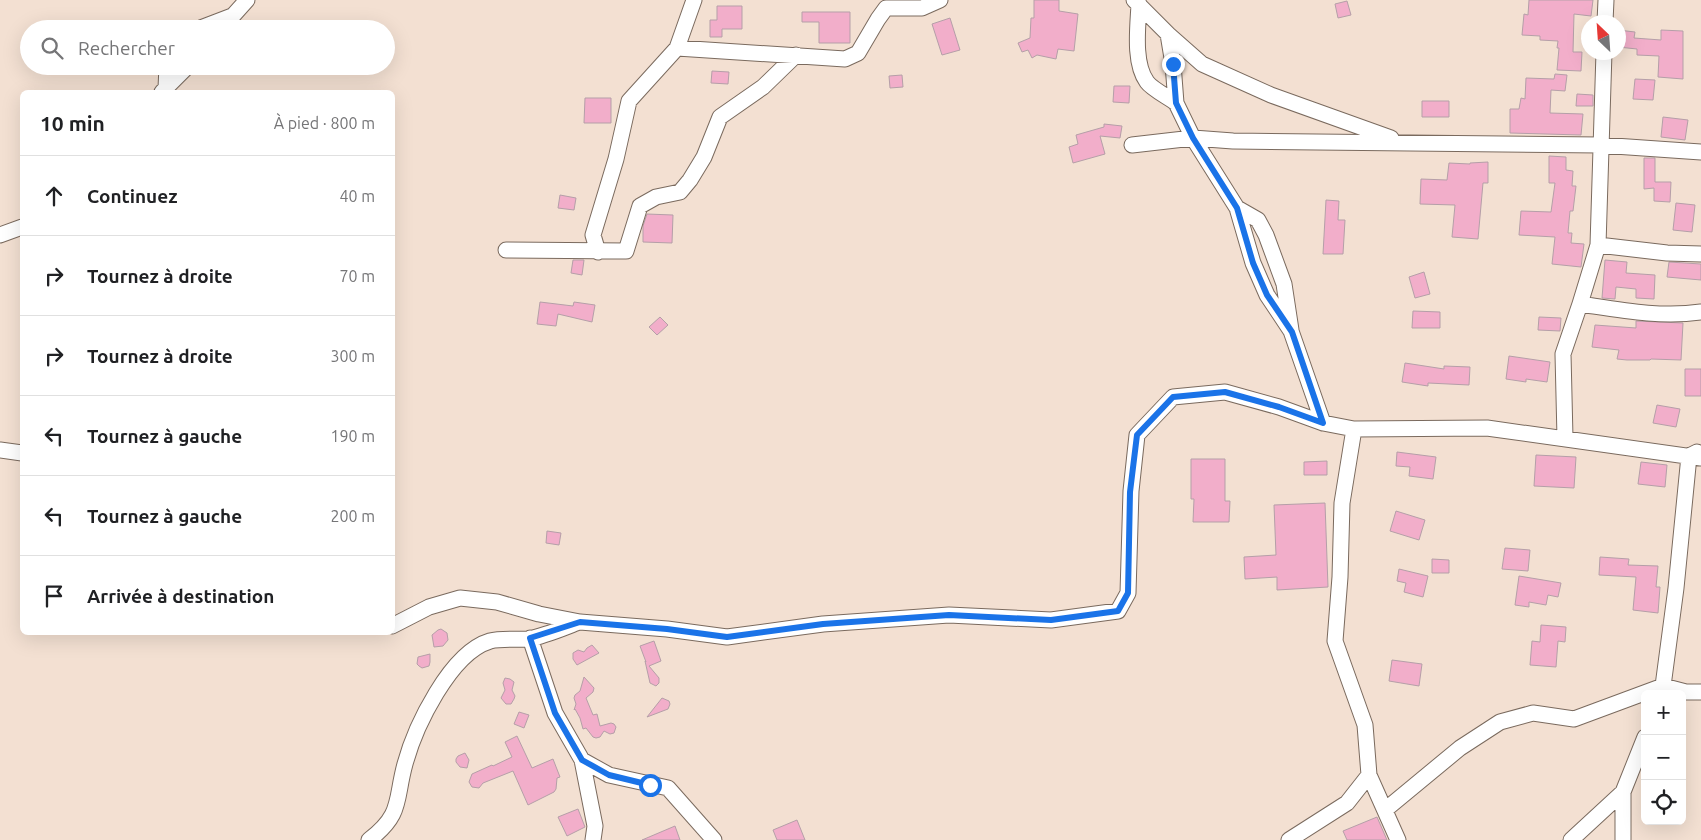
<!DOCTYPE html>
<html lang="fr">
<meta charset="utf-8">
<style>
body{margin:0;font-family:Ubuntu,sans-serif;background:#f6f6f6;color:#202124}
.controls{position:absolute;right:15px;bottom:15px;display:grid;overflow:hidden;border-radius:8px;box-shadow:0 5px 20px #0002}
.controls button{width:45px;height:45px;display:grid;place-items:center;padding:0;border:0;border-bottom:1px solid #e0e0e0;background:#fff;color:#202124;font:25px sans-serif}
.compass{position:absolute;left:1581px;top:15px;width:45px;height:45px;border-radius:50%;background:#fff;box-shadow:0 5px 20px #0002;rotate:335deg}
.stop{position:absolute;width:15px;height:15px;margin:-11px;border:4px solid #1a73e8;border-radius:50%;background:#fff}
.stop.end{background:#1a73e8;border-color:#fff;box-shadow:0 1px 5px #0008}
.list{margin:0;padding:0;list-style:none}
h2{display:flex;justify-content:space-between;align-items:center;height:65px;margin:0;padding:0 20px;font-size:21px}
h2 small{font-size:16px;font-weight:400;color:#757577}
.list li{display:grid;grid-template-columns:32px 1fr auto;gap:15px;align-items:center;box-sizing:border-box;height:80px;padding:0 20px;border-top:1px solid #e0e0e0}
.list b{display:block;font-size:19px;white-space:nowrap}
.list em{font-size:16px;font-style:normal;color:#757577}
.icon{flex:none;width:28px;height:28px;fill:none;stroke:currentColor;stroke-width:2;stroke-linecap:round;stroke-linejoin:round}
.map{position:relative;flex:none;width:1701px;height:840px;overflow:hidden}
.search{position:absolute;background:#fff;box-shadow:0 5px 20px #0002;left:20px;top:20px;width:375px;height:55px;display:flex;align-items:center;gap:12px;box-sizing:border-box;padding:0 18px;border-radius:28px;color:#757577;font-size:19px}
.panel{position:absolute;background:#fff;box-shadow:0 5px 20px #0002;left:20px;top:90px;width:375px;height:545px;border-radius:8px}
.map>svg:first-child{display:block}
</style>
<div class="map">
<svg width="1701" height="840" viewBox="0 0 1701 840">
<rect width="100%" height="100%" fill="#f3e0d2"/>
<!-- building -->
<path fill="#f2aeca" stroke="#b59fa8" d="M1034,0H1059V11L1078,14L1074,51L1058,49L1056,59L1037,55L1032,58L1028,50L1022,52L1018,43L1030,38L1031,18H1034Z
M1529,0H1593L1591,16L1574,14L1573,52H1582L1581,71L1557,70L1559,48H1557L1558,41L1540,40V36L1522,35L1524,14L1528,15Z
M1347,1L1351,15L1338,18L1335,4Z
M717,6H742V29H722V37H710V20H717Z
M802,12H850V43H819V22H802Z
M950,18L960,50L942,55L932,24Z
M1618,30L1635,32L1634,38L1661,40V30L1683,31V79L1658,77L1659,56L1637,55V49L1618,47Z
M712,71L729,72L728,84L711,83Z
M1555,74L1567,75L1565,91L1551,90L1550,113L1583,114L1581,135L1510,133V109H1519L1521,98L1525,99L1526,78L1554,79Z
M902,75L903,87L890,88L889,76Z
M1635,79L1655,80L1653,100L1633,99Z
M1114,86H1130L1129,103L1113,102Z
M1577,94L1593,95V106H1576Z
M585,98H611V123H584Z
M1422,101H1449V117H1422Z
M1663,117L1688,120L1685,140L1661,137Z
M1104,124L1122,126L1120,138L1100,136L1105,154L1073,163L1069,147L1078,144L1076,135L1104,127Z
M1549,156L1566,157V170L1573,171L1572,186H1576L1573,211H1570L1568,233H1572L1571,243L1584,244L1581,267L1552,264L1555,237L1519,235L1521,211L1551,212L1555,183H1549Z
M1644,158H1655V182H1671L1670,202L1654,201V188L1644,189Z
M1488,162V183H1483L1478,239L1452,237L1455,205L1420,204L1421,179L1447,180L1449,163L1470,164V163Z
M560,195L576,198L574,210L558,208Z
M1326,200L1339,201L1338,220H1345L1343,254H1323Z
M1676,203L1695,205L1692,232L1673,230Z
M647,214L673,215L672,243L643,242V226Z
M573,260H584L582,275L571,273Z
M1605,260L1627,262L1626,273L1655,275L1654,299L1636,298V289L1616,287L1615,299L1602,298Z
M1669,262L1701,264V280L1667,277Z
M1424,272L1430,294L1415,298L1409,277Z
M540,302L573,306L574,302L595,305L592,322L558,314L556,326L537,324Z
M1413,311L1440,312V328H1412Z
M660,317L668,325L657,335L649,327Z
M1539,317L1561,318L1560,331L1538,330Z
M1636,321L1683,323L1681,360L1651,359L1650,360H1627L1617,359L1619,350L1592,347L1595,325L1636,328Z
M1509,356L1550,362L1547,382L1526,379V382L1506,379Z
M1405,363L1444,369V366L1470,367L1469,385L1428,383V386L1402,382Z
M1685,369H1701V396H1685Z
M1657,405L1680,409L1676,427L1653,423Z
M1397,452L1436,457L1433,479L1409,476L1410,467L1396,466Z
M1536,455L1576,457L1574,488L1534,486Z
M1191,459H1225V501H1230L1229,522H1193L1194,499H1191Z
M1327,461V475H1304V462Z
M1641,462L1667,465L1665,487L1638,484Z
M1325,503L1328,587L1277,590V577L1245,579L1244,557L1276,555L1274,505Z
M1396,511L1425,520L1419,540L1390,531Z
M547,531L561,533L559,545L546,543Z
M1505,548L1530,550L1528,571L1502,569Z
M1600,557L1629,559L1628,565L1658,566L1656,587H1660L1658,613L1633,610L1636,577L1599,575Z
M1432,559L1449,560V573H1432Z
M1399,569L1428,576L1423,597L1404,592L1406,583L1397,581Z
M1519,576L1561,583L1558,597L1548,595L1546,605L1529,602V607L1515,605Z
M1541,625L1566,627L1565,642L1558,641L1556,667L1530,665L1532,641L1540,642Z
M441,629L447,633L448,640L443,646L434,647L432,635L438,630Z
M654,641L661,661L649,666L659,678V683L656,686L650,683L645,661L646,662L640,646Z
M592,645L599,653L577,665L573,659V653L578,650L584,652L587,648Z
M430,654V662L429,666L422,668L419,666L417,664L418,657Z
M1392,660L1422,664L1419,686L1389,681Z
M584,677L594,688L593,692L586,698L593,715L597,714L600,726L611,723L614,724L616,727L614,733L610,734L604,731L600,737L596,738L593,737L586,728L583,729L580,718L575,709L574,710L576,704L574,698L575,695L580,691Z
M505,678L510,679L514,682L512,690L515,696L514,699L511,704H506L501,698L505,690L503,683Z
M662,698L669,701L670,704L668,709L647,717Z
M519,712L529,715L524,728L514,724Z
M517,736L532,768L553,759L560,777L557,778L556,789L554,792L528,805L513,771L483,783L479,788L472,787L469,782L472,774L492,765L493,766L512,757L505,742Z
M465,753L469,760L467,768L460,767L456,762V759L458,756Z
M578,809L585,827L567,836L558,817Z
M1377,817L1387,840H1347L1343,831Z
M797,820L805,840H777L773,830Z
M675,826L680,840H642Z"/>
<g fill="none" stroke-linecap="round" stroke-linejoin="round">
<!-- minor casing -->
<g stroke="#7a6a5e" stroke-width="17">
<path id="minor" d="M1134,0L1168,34L1173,64L1176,103L1193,138L1237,208L1253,263L1267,295L1291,331L1323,423
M1139,4C1138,26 1133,63 1147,82C1152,89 1168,97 1176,103
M1605,22L1606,0
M198,29L232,16
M221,29L247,0
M1168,34L1202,64L1271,95L1391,138
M677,48L845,59L858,53L878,19L886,8H922L940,0
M1604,52L1598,245L1667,253L1701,254
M166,88L167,66
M162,92L188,66
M1132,145L1193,138L1233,141L1600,145L1701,152
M1237,208L1258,220L1266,235L1284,284L1291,330
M0,235L22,227
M1598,245L1580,304C1620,310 1661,318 1701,312
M506,250L626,251L640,206L656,197L680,192L690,180L704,157L720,117L763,87L796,55
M598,252L593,235L616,159L629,101L677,48L694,0
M1354,429L1342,503L1340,577L1335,641L1365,725L1369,775L1398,840
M1565,438L1563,354L1580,304
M0,450L22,453
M392,626L429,607L460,598L497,602L539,614L580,622L667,629L727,637L823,624L949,615L1051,620L1118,611L1128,593L1131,491L1137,435L1173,397L1225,392L1279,407L1323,423L1354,429L1487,428L1701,458
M530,638L555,713L582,760L595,826L593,840
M1661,694L1663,686L1676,588L1689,456L1697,452
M582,760L609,775L668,788L714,840
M1385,810L1460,748L1500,722L1533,713L1574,719L1663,686L1686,692H1701
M369,840C403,814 395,800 405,764C415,727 450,653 490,641C501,638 516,640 528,639C545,636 563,628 579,622
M1289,840L1347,803L1369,775
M1571,840L1623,792L1645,737
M1623,840V792"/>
</g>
<!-- minor -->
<use href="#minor" stroke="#fff" stroke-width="15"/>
</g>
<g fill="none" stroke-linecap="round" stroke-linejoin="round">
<!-- route -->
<path stroke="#1a73e8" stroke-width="6" d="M650,785L609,775L582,760L555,713L530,638L580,622L667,629L727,637L823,624L949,615L1051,620L1118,611L1128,593L1130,492L1137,435L1173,397L1225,392L1279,407L1323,423L1292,332L1267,295L1253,263L1237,208L1193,138L1176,103L1173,64"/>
</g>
</svg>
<div class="controls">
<button>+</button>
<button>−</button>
<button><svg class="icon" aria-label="locate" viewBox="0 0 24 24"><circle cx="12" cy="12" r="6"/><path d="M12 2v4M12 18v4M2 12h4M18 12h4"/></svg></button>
</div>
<svg class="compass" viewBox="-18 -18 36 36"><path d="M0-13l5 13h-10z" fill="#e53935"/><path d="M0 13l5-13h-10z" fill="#757577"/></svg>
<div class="stop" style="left:650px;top:785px"></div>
<div class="stop end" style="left:1173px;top:64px"></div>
<div class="search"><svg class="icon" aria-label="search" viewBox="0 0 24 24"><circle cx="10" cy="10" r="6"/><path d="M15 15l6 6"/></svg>Rechercher</div>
<section class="panel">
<h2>10 min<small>À pied · 800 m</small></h2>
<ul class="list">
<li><svg class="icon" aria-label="ahead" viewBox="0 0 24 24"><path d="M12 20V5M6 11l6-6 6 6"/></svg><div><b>Continuez</b></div><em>40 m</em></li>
<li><svg class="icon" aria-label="right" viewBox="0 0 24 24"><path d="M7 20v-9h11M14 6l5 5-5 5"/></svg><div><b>Tournez à droite</b></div><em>70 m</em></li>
<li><svg class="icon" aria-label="right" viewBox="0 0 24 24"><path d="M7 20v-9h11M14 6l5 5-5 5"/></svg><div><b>Tournez à droite</b></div><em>300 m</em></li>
<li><svg class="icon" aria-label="left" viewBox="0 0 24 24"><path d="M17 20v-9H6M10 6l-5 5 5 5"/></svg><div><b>Tournez à gauche</b></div><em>190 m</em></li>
<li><svg class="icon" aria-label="left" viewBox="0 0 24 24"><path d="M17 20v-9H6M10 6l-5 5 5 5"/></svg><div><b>Tournez à gauche</b></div><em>200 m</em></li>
<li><svg class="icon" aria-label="arrive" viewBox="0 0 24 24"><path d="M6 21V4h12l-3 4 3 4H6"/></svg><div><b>Arrivée à destination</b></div></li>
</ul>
</section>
</div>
